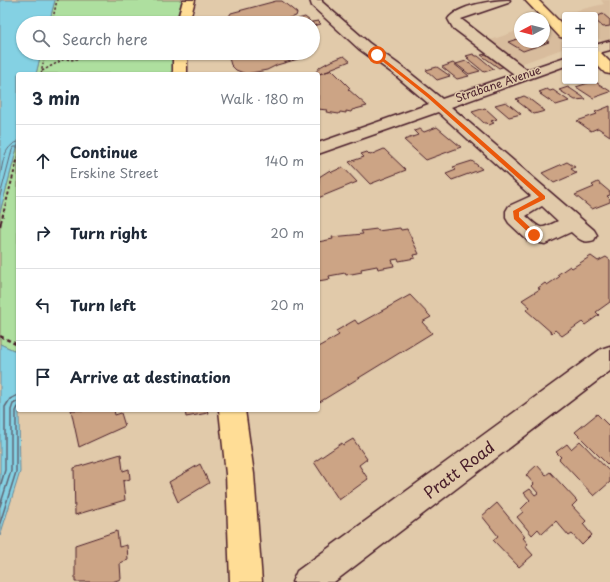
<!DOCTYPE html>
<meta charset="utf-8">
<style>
body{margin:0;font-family:"Playpen Sans",sans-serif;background:#f6f6f7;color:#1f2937}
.controls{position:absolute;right:12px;top:12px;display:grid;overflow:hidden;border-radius:4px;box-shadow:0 1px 3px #0004}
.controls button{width:36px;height:36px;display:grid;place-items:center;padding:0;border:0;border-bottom:1px solid #e0e1e3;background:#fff;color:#1f2937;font:20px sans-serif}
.compass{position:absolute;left:514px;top:12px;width:36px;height:36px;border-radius:50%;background:#fff;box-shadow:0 1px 3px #0004;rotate:263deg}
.stop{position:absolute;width:12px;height:12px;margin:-9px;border:3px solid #ea580c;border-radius:50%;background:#fff}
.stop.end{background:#ea580c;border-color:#fff;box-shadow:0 1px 4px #0008}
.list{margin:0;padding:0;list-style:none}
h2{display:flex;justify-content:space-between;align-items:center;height:52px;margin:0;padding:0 16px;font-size:17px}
h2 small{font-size:13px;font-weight:400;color:#747a83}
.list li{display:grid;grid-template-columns:26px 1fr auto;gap:12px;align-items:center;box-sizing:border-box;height:72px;padding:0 16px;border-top:1px solid #e0e1e3}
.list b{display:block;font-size:15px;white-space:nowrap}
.list p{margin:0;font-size:13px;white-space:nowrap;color:#747a83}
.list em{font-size:13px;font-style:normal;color:#747a83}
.icon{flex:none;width:22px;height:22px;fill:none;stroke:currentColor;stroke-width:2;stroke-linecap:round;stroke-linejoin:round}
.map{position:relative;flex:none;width:610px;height:582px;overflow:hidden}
.search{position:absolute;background:#fff;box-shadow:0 1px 3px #0004;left:16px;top:16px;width:304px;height:44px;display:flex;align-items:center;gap:10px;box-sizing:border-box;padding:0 14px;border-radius:22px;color:#747a83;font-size:15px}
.panel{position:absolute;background:#fff;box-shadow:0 1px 3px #0004;left:16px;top:72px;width:304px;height:340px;border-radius:4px}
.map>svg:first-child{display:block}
</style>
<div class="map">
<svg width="610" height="582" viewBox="0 0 610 582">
<rect width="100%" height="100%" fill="#e1caaa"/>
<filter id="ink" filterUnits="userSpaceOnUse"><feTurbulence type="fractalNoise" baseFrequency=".025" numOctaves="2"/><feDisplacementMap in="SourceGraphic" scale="8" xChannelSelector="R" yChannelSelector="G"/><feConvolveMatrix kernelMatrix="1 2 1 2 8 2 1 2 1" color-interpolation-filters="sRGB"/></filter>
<g filter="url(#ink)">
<!-- built -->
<path fill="#d8bc9d" d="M601,0H610V41L605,43L595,36V15H572L570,12L604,4Z
M544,25L565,44V48L515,66L482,43L520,30V42H544Z"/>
<!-- green -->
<path fill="#aedf9f" stroke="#7c7f65" d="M55,0H182L175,23H49Z
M41,53H174L173,74H36Z
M18,144V352L0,344V212Z"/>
<!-- water -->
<path fill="#84d1e3" stroke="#6d8a99" d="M0,0H55L49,23H23V53H41L36,74H18V144L0,212Z
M0,344L18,352L20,472L0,536Z"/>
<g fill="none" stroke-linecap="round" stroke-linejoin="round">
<!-- shore-far1 -->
<path stroke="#616675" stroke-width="1" d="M0,177C3,164 3,146 18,142
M0,196L12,150L14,147H18"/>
<!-- shore -->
<path stroke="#616675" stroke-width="1.5" d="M0,487L5,470V407L10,399L18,395
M0,506L11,471V410L13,404L18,401
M0,523L16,472V411L18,407"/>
</g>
<!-- building -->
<path fill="#cca485" stroke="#4a1f2b" d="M276,1H282L297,13L296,16L273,23H234L228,18L231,13Z
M603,14L610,20V26L603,27L595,20V17Z
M305,17L310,21L302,23L287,22Z
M318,21L321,24L313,26V23H306Z
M520,38V42H544V39L549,42L523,51L508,42Z
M240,53H299L302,56L298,59L277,65L267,70L246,74L236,70L231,65L229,58Z
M491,53L508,65L499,68L481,55Z
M473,54L476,56H478L494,69L484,72L467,58H469L466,56Z
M344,56L350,61L330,69L332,70L319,74L315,73L320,67L329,62Z
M466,61L480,71L469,74L456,64Z
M453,63L469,76L457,79L442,67Z
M437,67L450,76L437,80L426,70Z
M332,70L350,88L348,89L367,106L352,110L351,112L346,111V113L340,112L339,114L326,112L327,110L318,109V76L319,74Z
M594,81L610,91V92L593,98L576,87Z
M568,87L586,99L575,100L559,90Z
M547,89L550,91L553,90L569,101L556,105L540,94H542L539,92Z
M524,96L528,98L545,111L534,114L517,101H519L516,99Z
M506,102L521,114L509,117L495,105Z
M610,106V136L598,128L591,131L577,121L597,114L595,112Z
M485,108L497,119L491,121L494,123L489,125L487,123H484L472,112Z
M437,127L461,147L426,160L404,140L418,135L414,131L420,129L424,132Z
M384,149L406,170L370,184L349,162L364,157L361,154L367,152L370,155Z
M472,161L482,169L452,180L446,174L456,170L453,167Z
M567,162L575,167L571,169L577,173L554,183L542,173Z
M343,167L357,182L318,198L319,177L330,170L332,172Z
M598,182L610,192V195L607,196L610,199V202L592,209L575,195L594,187L592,185Z
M400,228L401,230L407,229L419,254L414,255L415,258L399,261L398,259L392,260L394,266L378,269L377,266L361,269L362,272L346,275L345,273L329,276L330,279L318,281V242L333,239L332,237L363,234L361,231L377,229L378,231Z
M591,256L598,261L606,257L610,260V302L596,312L599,315L585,325L582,322L562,336L555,330L552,333L526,310L530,307L522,300L540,289L538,288L545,283L547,285L559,277L557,275L570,266L572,268Z
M410,295L431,317L422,322L432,333L318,403V347L339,335L336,331L355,320L358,324Z
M71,410H114L115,415L121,413L125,426L79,447Z
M185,410H207L208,413L186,417Z
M597,414L610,427V463L608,465L575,432Z
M353,439L367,459L359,465L368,479L339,500L314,462L342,443L343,445Z
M580,441L610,472V482L594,496L559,459L561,457L556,452L567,444L571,449Z
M121,454L123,471L129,469L130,479L123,481L125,500L75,515L74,468Z
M200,464L209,483L178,502L169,482Z
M537,465L546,475L550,472L577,501L572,506L586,521L583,524L592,535L582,545L572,534L569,536L556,521L542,534L538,529L532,535L517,517L523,512L521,509L530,500L524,493L530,489L535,495L538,493L532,486L534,484L526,475Z
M497,503L525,537L523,538L528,544L525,546L533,555L519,567L493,540L498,536L482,516Z
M117,531L119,547L127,545L128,560L120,563L121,579L112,582H75V545Z"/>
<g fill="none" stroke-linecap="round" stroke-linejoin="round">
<!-- minor casing -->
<g stroke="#4a1f2b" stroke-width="3">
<path id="minor" d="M310,0H322V2L369,43L405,69L442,99L514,74L453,28L448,19C458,5 494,0 510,0L508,3L461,19L527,70L565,57V66L451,107L594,230L597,235L594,240C583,244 579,239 571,232L545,244L527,240L509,223L506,218V211L509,206L531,196L438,112L318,154V143L429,104L395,75L359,49L312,6ZM542,206L558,221C539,230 542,230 526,216Z
M610,41V50L595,54V45Z
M610,346V371L334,582H292L297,571L601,349Z"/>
</g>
<!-- major casing -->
<g stroke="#4a1f2b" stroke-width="3">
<path id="major" d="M183,0H195L189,23H177Z
M525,0H538L565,27V38L560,37L544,20V18H542Z
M595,51L600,52L610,62V74L605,73L595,63Z
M173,53H187V74H173Z
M219,410H245L254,474L262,582H230L226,474Z"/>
</g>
<!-- path-far2 -->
<path stroke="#4a1f2b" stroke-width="1.5" stroke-dasharray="2.5 2" stroke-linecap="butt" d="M52,23L57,0
M62,53V57C71,62 78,60 85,53
M42,71L64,59
M41,74L45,53"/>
<!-- path-far1 -->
<path stroke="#4a1f2b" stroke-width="2" stroke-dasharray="3 2.5" stroke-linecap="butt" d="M1,222L18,157"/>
<!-- path -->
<path stroke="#4a1f2b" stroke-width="2.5" stroke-dasharray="4 3" stroke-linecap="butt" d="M0,226L1,221
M0,336L18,345"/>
<!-- minor -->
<use href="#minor" fill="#e1caaa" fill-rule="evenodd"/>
<!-- major -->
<use href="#major" fill="#ffdd96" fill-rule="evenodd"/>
</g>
</g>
<!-- route -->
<path fill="#ea580c" d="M376,54H378L430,95L545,196V199L519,212V217L536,233V236H532L514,219L513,211L539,197L427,97L376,56Z"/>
<g text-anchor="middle" stroke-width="3" stroke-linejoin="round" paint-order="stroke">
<!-- far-street labels -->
<g font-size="11" fill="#4a1f2b" stroke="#e1caaa">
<text transform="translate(498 84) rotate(-19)" y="4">Strabane Avenue</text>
</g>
<!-- near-street labels -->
<g font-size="16" fill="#4a1f2b" stroke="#e1caaa">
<text transform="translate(459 470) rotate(-37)" y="6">Pratt Road</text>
</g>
</g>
</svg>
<div class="controls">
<button>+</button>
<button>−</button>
</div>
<svg class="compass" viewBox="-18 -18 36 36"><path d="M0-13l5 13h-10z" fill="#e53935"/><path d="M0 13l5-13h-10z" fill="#747a83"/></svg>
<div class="stop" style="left:377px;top:55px"></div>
<div class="stop end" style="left:534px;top:235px"></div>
<div class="search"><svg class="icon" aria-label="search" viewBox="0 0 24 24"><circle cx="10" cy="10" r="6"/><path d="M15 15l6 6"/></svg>Search here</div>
<section class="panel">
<h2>3 min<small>Walk · 180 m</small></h2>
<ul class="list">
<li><svg class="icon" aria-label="ahead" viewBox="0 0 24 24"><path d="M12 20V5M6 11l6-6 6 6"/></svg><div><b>Continue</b><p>Erskine Street</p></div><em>140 m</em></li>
<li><svg class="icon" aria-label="right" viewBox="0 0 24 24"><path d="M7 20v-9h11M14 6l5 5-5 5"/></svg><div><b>Turn right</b></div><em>20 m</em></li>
<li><svg class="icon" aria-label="left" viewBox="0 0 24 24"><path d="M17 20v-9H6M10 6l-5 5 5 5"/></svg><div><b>Turn left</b></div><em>20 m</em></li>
<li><svg class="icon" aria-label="arrive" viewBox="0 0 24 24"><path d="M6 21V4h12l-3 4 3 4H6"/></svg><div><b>Arrive at destination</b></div></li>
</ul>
</section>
</div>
